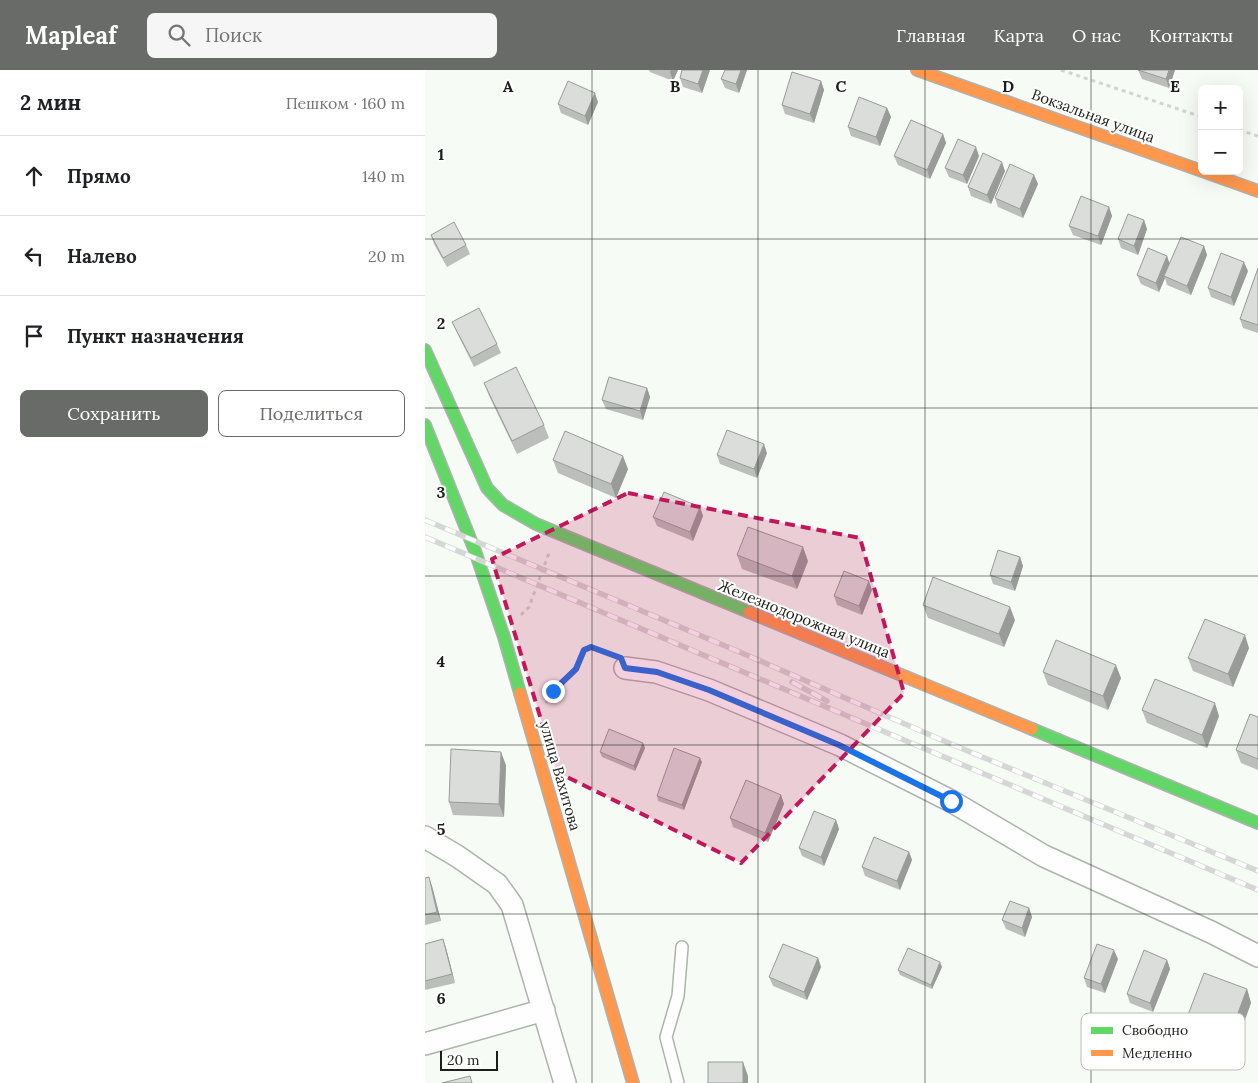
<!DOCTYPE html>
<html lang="ru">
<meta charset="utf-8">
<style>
body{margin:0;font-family:Lora,serif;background:#f6f6f6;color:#202124}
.controls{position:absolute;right:15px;top:15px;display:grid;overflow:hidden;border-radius:8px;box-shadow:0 5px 20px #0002}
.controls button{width:45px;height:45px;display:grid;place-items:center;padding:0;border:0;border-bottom:1px solid #e0e0e0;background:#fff;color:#202124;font:25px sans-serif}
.scale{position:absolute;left:15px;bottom:12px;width:58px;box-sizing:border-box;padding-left:5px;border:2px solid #1b1e1a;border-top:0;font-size:14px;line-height:18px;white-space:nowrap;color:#1b1e1a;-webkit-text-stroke:4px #fff;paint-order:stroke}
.stop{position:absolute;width:15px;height:15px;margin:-11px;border:4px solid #1a73e8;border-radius:50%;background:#fff}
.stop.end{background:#1a73e8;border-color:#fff;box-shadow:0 1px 5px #0008}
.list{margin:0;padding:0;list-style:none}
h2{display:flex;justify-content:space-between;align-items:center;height:65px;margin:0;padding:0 20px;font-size:21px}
h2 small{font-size:16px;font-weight:400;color:#757577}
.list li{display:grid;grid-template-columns:32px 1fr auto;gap:15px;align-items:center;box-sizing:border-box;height:80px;padding:0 20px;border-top:1px solid #e0e0e0}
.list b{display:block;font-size:19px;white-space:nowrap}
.list em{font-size:16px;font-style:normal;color:#757577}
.actions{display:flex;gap:10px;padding:15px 20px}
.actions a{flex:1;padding:11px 0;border:1px solid #686b67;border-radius:8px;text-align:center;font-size:18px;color:#686b67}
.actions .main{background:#686b67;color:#fff}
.icon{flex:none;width:28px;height:28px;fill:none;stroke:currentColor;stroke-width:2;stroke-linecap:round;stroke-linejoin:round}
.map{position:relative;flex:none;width:833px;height:1013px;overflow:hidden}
header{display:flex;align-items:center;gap:30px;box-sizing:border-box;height:70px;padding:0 25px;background:#686b67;color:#fff}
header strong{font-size:24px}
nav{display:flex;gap:28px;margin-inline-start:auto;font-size:18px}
.search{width:350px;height:45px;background:#f6f6f6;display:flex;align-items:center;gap:12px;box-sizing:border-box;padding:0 18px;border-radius:8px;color:#757577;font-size:19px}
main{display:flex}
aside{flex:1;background:#fff}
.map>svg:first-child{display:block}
</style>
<header>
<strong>Mapleaf</strong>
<div class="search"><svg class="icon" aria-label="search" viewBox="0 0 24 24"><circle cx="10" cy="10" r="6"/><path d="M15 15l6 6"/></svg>Поиск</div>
<nav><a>Главная</a><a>Карта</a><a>О нас</a><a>Контакты</a></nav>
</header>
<main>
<aside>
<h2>2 мин<small>Пешком · 160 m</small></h2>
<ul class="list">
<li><svg class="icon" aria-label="ahead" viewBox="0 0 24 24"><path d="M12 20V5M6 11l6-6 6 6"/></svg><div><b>Прямо</b></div><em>140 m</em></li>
<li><svg class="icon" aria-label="left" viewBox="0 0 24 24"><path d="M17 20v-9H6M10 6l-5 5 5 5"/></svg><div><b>Налево</b></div><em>20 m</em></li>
<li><svg class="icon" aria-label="arrive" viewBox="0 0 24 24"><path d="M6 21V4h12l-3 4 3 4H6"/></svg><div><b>Пункт назначения</b></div></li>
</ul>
<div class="actions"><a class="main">Сохранить</a><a>Поделиться</a></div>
</aside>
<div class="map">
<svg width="833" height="1013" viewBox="0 0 833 1013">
<rect width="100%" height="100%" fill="#f6fbf6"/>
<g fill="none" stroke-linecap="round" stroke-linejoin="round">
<!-- lane casing -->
<g stroke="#afb2af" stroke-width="14">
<path id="lane" d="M253,1013L241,967L253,926L257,877"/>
</g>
<!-- street casing -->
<g stroke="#afb2af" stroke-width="24">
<path id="street" d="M200,598L231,602L284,620L415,675L526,731L619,786L786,862L833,886
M0,767L32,786L72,814L87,835L140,1013
M0,974L119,940"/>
</g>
<!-- fast casing -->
<g stroke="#afb2af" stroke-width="14">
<path id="fast" d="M0,280L62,418L78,435L111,454L324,542
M0,355L50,481L79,567L95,623
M607,659L833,753"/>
</g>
<!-- slow casing -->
<g stroke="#afb2af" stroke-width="14">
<path id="slow" d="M492,0L777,101
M777,101L833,121
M324,542L607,659
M95,623L208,1013"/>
</g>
<!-- path -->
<path stroke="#d2d3d2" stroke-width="3" stroke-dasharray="4 4" stroke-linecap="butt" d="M636,0L777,47
M814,60L833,66
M96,545L104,537L124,483
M121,633L128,621L151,599L159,580L166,577L187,585"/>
<!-- lane -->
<use href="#lane" stroke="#fefefe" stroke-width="11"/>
<!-- street -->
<use href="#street" stroke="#fefefe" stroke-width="21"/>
<!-- fast -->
<use href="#fast" stroke="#63d668" stroke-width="11"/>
<!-- slow -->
<use href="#slow" stroke="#ff974d" stroke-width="11"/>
<!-- rail casing -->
<g stroke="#d5d6d5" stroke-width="5.5">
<path id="rail" d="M0,450L310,580L526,674L833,801
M0,467L833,820
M367,612L402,631"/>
</g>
<!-- rail -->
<use href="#rail" stroke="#fff" stroke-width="4" stroke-dasharray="11" stroke-linecap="butt"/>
</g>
<!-- wall -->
<path fill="#bbbebb" d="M224,0H253L248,11L225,2Z
M257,0H285L277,23L258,17L255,8Z
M300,0H322L314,23L300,18L296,9Z
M713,0H750L744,18L717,9Z
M396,11L399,20L389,53L360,44L357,35Z
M173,32L163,55L136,43L133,34Z
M462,38L466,47L455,76L426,66L423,57Z
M518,64L521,73L505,109L473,95L469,86Z
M554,86L542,114L524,107L520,98Z
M580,101L566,134L546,126L543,117Z
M609,105L613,114L598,148L573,137L570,128Z
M684,137L687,146L676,175L648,165L644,156Z
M719,150L722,159L713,185L696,178L693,169Z
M6,165L41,175L45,184L22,197L9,174Z
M779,176L782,185L766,225L742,215L740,208L734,222L716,214L712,205L742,186L744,193Z
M833,198V263L818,258L815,249Z
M823,201L809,236L786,227L783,218Z
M27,252L72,274L76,283L49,297L31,261Z
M59,313L119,355L124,368L92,384L64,326Z
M222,318L225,327L218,350L181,339L177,330Z
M342,383L332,408L295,394L292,385Z
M128,390L203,399L191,428L133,403Z
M275,437L278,446L268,471L232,456L228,447Z
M312,485L383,491L372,519L317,499Z
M595,487L598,496L590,521L568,514L565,505Z
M447,520L437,545L412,535L409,526Z
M498,535L590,550L579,577L503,548Z
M824,578L808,617L768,601L763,588Z
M618,602L696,608L683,640L623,615Z
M717,640L794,646L782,678L722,653Z
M833,647V700L816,693L811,680Z
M218,673L220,678L210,701L177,687L175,682Z
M277,692L259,740L233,731L232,726Z
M81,695L79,747L28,745L24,732Z
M356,725L359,734L343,772L308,757L305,748Z
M411,750L414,759L399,796L377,786L374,778Z
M484,782L487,790L475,820L440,806L437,797Z
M0,808L7,816L16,851L0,855Z
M604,838L607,847L600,867L581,859L577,850Z
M18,869L21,878L30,913L0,920V874Z
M393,888L396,897L382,930L348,916L344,907Z
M693,889L680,923L662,917L659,908Z
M742,890L745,899L728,942L705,933L702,924Z
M517,897L507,919L475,905L473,900Z
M822,919L826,933L809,980L765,964L761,950Z"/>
<!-- shaded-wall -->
<path fill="#999b98" d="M246,0H253L248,11L245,2Z
M278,0H285L277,23L273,14Z
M316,0H322L314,23L311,14Z
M744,0H750L744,18L741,9Z
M396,11L399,20L389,53L385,44Z
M170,23L173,32L163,55L160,46Z
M462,38L466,47L455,76L451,67Z
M518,64L521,73L505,109L502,100Z
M551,77L554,86L542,114L538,105Z
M577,92L580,101L566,134L562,125Z
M609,105L613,114L598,148L595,139Z
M684,137L687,146L676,175L673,166Z
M719,150L722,159L713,185L709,176Z
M779,176L782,185L766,225L762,216Z
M742,186L745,195L739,206L740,208L734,222L731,213Z
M819,192L823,201L809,236L806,227Z
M222,318L225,327L218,350L215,341Z
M339,374L342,383L332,408L329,399Z
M198,386L203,399L191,428L186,414Z
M275,437L278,446L268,471L265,462Z
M378,477L383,491L372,519L367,506Z
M595,487L598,496L590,521L586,512Z
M444,511L447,520L437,545L434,536Z
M585,537L590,550L579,577L574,564Z
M820,565L824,578L808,617L803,604Z
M691,595L696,608L683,640L678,626Z
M790,633L794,646L782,678L777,665Z
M218,673L220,678L210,701L209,696Z
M76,682L81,695L79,747L74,734Z
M275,688L277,692L259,740L257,735Z
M356,725L359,734L343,772L340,763Z
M411,750L414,759L399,796L396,787Z
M484,782L487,790L475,820L472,811Z
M4,807L7,816L16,851L12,842Z
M604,838L607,847L600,867L597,858Z
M18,869L21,878L30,913L27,904Z
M689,880L693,889L680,923L676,914Z
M393,888L396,897L382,930L379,922Z
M742,890L745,899L728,942L725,933Z
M515,892L517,897L507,919L506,915Z
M822,919L826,933L809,980L804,967Z
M318,992L323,1006V1013H318Z"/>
<!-- building -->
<path fill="#daddd9" stroke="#999b98" d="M257,0H278L273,14L255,8Z
M300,0H316L311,14L296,9Z
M713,0H744L741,9Z
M367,2L396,11L385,44L357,35Z
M143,11L170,23L160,46L133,34Z
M434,27L462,38L451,67L423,57Z
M486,50L518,64L502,100L469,86Z
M533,69L551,77L538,105L520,98Z
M558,83L577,92L562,125L543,117Z
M585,94L609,105L595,139L570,128Z
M656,126L684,137L673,166L644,156Z
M703,144L719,150L709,176L693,169Z
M29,152L41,175L18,188L6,165Z
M756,167L779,176L762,216L739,206Z
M723,178L742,186L731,213L712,205Z
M796,183L819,192L806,227L783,218Z
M833,198V255L815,249Z
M54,238L72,274L46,288L27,252Z
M91,297L119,355L87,371L59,313Z
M184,307L222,318L215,341L177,330Z
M302,360L339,374L329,399L292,385Z
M140,361L198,386L186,414L128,390Z
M239,422L275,437L265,462L228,447Z
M323,457L378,477L367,506L312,485Z
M573,480L595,487L586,512L565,505Z
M419,501L444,511L434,536L409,526Z
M508,507L585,537L574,564L498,535Z
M780,549L820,565L803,604L763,588Z
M631,570L691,595L678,626L618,602Z
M730,609L790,633L777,665L717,640Z
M825,644L833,647V689L811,680Z
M184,659L218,673L209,696L175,682Z
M249,678L275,688L257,735L232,726Z
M26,679L76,682L74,734L24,732Z
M321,710L356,725L340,763L305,748Z
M389,741L411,750L396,787L374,778Z
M449,767L484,782L472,811L437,797Z
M4,807L12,842L0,845V808Z
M585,831L604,838L597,858L577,850Z
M18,869L27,904L0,911V874Z
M358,874L393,888L379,922L344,907Z
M672,874L689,880L676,914L659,908Z
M483,878L515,892L506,915L473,900Z
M719,880L742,890L725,933L702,924Z
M779,903L822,919L804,967L761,950Z
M283,992H318V1013H283Z
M45,1006L47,1013H17Z"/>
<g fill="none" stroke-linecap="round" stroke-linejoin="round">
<!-- route -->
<path stroke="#1a73e8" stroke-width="6" d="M128,621L151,599L159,580L166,577L196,588L200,598L232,602L284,620L414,675L526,731"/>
</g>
<!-- marked area -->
<path fill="#c2185b" fill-opacity="0.2" stroke="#c2185b" stroke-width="4" stroke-dasharray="10 6" stroke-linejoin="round" d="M203,423L435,468L479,623L316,793L132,702L67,489Z"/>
<!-- grid -->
<path fill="none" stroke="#1b1e1a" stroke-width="1" stroke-opacity="0.55" d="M167,0V1013M333,0V1013M500,0V1013M666,0V1013M0,169H833M0,338H833M0,506H833M0,675H833M0,844H833"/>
<g text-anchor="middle" stroke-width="4" stroke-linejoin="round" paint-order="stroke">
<!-- street labels -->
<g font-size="15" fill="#1b1e1a" stroke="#fff">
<text transform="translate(668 46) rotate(20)" y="5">Вокзальная улица</text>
<text transform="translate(379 549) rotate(22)" y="5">Железнодорожная улица</text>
<text transform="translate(135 706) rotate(74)" y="5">улица Вахитова</text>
</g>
</g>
<!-- legend -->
<rect x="656" y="943" width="164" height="57" rx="8" fill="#fff" stroke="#bbbcba" stroke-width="1"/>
<rect x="666" y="957" width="22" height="7" fill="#63d668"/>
<rect x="666" y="980" width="22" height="6" fill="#ff974d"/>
<g font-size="14" fill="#1b1e1a">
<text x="697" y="965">Свободно</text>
<text x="697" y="988">Медленно</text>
</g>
<g font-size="16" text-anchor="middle" font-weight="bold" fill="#1b1e1a" stroke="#fff" stroke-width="4" stroke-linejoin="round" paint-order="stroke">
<text x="83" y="22">A</text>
<text x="250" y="22">B</text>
<text x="416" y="22">C</text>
<text x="583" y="22">D</text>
<text x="750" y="22">E</text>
<text x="16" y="90">1</text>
<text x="16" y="259">2</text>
<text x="16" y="428">3</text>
<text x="16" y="597">4</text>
<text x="16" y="765">5</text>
<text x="16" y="934">6</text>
</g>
</svg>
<div class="controls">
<button>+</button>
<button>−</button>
</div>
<div class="scale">20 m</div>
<div class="stop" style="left:526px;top:731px"></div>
<div class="stop end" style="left:128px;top:621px"></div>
</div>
</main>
